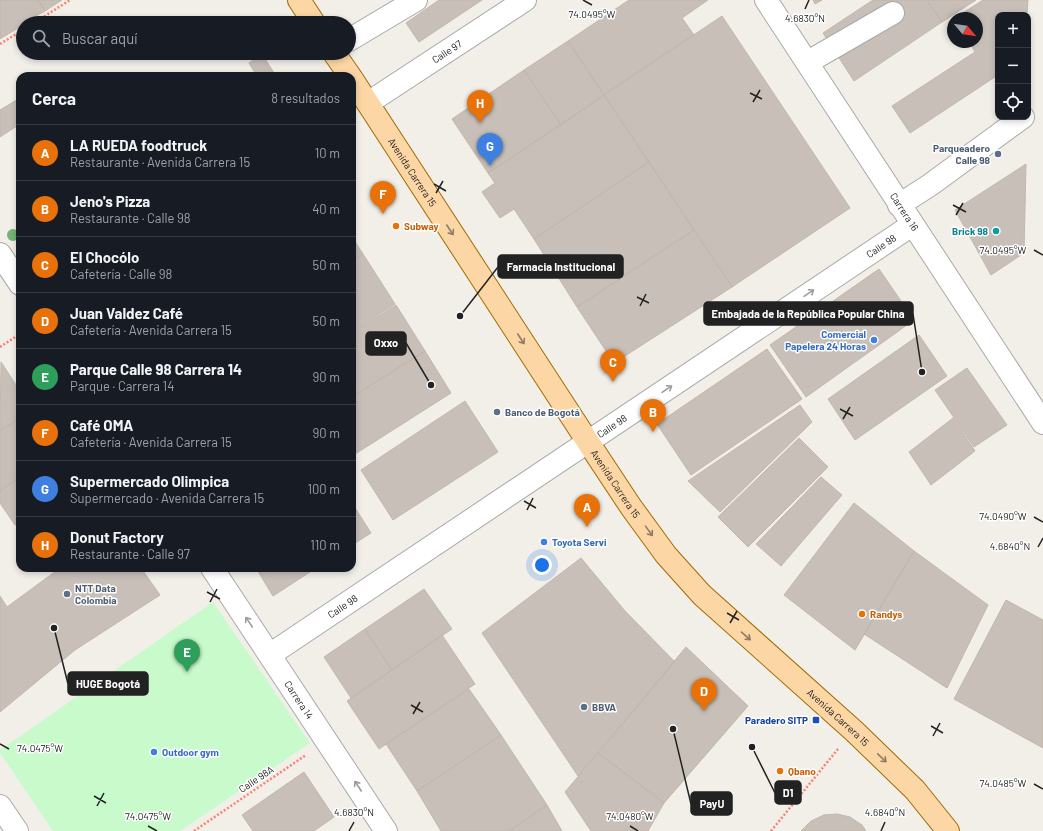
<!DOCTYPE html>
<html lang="es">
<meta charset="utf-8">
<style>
body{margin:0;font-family:Barlow,sans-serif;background:#20242c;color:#f1f3f6}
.controls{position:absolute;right:12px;top:12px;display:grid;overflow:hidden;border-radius:8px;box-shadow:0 2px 6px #0003}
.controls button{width:36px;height:36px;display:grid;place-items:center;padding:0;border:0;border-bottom:1px solid #363941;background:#171b24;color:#f1f3f6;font:20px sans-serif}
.compass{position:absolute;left:947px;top:12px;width:36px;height:36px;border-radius:50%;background:#171b24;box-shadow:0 2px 6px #0003;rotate:119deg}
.you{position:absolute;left:542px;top:565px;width:14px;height:14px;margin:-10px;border:3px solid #fff;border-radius:50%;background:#1a73e8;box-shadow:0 0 0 6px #1a73e833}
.badge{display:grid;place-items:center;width:26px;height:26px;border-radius:50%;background:#8c9099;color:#fff;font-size:13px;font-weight:700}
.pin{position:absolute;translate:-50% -33px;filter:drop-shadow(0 1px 2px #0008)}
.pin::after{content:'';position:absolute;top:21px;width:14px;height:12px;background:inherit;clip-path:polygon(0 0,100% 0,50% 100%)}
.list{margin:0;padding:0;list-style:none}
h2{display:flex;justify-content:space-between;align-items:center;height:52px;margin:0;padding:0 16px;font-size:17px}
h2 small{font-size:13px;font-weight:400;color:#9ea1a6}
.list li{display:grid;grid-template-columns:26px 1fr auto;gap:12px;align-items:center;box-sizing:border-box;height:56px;padding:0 16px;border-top:1px solid #363941}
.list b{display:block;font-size:15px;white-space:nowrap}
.list p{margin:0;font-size:13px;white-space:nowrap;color:#9ea1a6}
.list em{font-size:13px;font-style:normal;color:#9ea1a6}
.icon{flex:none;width:22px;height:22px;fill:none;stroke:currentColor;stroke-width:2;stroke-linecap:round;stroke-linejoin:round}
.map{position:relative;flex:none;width:1043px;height:831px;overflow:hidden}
.search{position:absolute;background:#171b24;box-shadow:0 2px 6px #0003;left:16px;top:16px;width:340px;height:44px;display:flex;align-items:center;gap:10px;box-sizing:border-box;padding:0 14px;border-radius:22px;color:#9ea1a6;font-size:15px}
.panel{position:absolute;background:#171b24;box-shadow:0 2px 6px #0003;left:16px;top:72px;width:340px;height:500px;border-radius:12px}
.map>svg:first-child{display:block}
</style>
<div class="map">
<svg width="1043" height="831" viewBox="0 0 1043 831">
<rect width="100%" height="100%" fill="#f2efe9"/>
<!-- park -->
<path fill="#c8facc" d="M213,602L310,743L180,831H53L0,753V750Z"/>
<!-- building -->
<path fill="#c7bfb8" stroke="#c4b6ab" d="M0,0H38L45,11L23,23V25L0,39Z
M38,0H62L45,11Z
M439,0H482L419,42L406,23Z
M629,0H708L682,18L694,35L604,95L568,41Z
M813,0H822L815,4Z
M873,0H927L942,22L854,81L823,33Z
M927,0H976L942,22Z
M983,0H1028L1027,15H998V75L910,133L892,106L975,52L969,42H977V18H955Z
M722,16L850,208L732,287L604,95Z
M568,41L604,95L561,125L524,70Z
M262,54L276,76H257L249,63Z
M524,70L561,125L488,173L452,119Z
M604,95L649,162L534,239L514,209L500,218L482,192L495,183L488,173Z
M20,98V124L0,137V110Z
M649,162L694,230L577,307L534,239Z
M1026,164L1024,253L991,275L955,210Z
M694,230L732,287L614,363L577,307Z
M352,237L363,254L352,261Z
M363,254L395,304L352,332V261Z
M879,269L914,320L806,397L770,345Z
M396,305L425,351L352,397V333Z
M919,335L947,376L855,440L828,399Z
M767,349L802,399L691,475L657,424Z
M425,351L451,393L352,456V397Z
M1,362L20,391V418L0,431Z
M967,368L1007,425L974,447L935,390Z
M465,401L498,452L393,520L361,470Z
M800,405L812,422L720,512L688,481Z
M20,418V477L0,491V431Z
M953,418L975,451L931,485L909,452Z
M799,438L828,467L748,547L718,517Z
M20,477V522L15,525L0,503V491Z
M821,477L842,495L781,566L756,544Z
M352,503L371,533L352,545Z
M854,503L914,551L855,650L784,595Z
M914,551L988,605L947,688L864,634Z
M581,558L625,611L675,662L578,776L482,633Z
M60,568H141L160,595L75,650L0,712V596L7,607Z
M256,568H316L273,596Z
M424,589L452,629L392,670L365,629Z
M1006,600L1043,620V748L954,699Z
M365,629L392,670L351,698L324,657Z
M442,635L475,684L379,749L347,701Z
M686,647L748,706L664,803L598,753Z
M469,689L501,735L417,791L386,744Z
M501,735L547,805L509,831H441L417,791Z
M598,753L664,803L648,831H591L565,792Z
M304,772L334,817L314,831H253L242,815Z
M547,805L562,831H509Z
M837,814L850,817L862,825L866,831H801L811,821L824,815Z"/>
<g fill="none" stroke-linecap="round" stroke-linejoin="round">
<!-- minor casing -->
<g stroke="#a9a9a9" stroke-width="24">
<g id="minor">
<path id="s1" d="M766,0L1043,423"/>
<path d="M349,40L416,0"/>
<path d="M808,62L893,13"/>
<path id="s2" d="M368,103L525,0"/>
<path d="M899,205L930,185L1023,117"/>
<path d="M0,254L20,284"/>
<path id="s3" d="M212,568L386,831"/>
<path id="s4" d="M271,654L912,225"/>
<path d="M0,806L17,831"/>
</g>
</g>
<!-- major casing -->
<g stroke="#a06b00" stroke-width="24">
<g id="major">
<path d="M299,0L314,23"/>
<path d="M334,53L350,76"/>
<path id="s5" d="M352,79L588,442L631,507L666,555L702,595L854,731L915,790L948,831"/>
</g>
</g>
<!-- path -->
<path stroke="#fa8072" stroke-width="2.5" stroke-dasharray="2 2" stroke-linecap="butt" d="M34,23L70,0
M0,44L23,30
M0,347L20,334
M194,831L306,755
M771,831L838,749"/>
<!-- minor -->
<use href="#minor" stroke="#fff" stroke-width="22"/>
<!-- major -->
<use href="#major" stroke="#fcd6a4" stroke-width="22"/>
</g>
<!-- trees -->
<circle fill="#74b475" cx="13" cy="235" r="6"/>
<!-- one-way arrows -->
<defs><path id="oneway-shaft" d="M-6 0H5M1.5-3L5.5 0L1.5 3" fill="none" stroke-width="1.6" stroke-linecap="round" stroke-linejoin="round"/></defs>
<g stroke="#8f7c63">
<use href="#oneway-shaft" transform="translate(450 230) rotate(57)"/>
<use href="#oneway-shaft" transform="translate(521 339) rotate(57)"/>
<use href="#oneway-shaft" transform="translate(649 531) rotate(54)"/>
<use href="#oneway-shaft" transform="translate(746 636) rotate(41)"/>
<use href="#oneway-shaft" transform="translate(882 758) rotate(44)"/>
</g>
<g stroke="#9c9c9c">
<use href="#oneway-shaft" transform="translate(809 293) rotate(-34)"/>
<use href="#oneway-shaft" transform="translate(667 389) rotate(-34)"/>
<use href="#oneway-shaft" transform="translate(249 622) rotate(-124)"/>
<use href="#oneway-shaft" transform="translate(358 786) rotate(-123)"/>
</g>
<!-- ticks -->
<path fill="none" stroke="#222" stroke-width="1.5" d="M583,0L592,5M805,9L809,0M750,93L762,99M753,102L760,90M434,184L446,191M436,193L443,181M953,205L966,212M956,215L963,203M1034,250L1043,255M637,297L649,303M640,306L646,294M840,409L853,416M843,419L850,407M524,501L536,508M527,510L533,498M1034,517L1043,522M1038,547L1043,538M207,592L220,599M210,602L217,589M727,613L739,620M730,623L737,611M411,705L423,712M413,714L420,702M931,726L943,733M933,736L940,723M0,744L9,749M1034,784L1043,789M94,796L106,803M97,806L104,793M148,826L157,831M630,826L638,831M349,831L354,822M881,831L885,822"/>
<!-- markers -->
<g fill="#5c6f8a" stroke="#fff" stroke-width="1.5">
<circle cx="998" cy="154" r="4"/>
<circle cx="497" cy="412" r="4"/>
<circle cx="67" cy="594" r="4"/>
<circle cx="584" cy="707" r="4"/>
</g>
<g fill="#e8710a" stroke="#fff" stroke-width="1.5">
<circle cx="396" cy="226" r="4"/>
<circle cx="862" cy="614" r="4"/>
<circle cx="780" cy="771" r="4"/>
</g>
<circle fill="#0f9aa8" stroke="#fff" stroke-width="1.5" cx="996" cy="231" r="4"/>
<g fill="#3f7fe0" stroke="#fff" stroke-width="1.5">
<circle cx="874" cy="340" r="4"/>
<circle cx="544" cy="542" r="4"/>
<circle cx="154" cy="752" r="4"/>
</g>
<rect fill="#1a4fb4" stroke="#fff" stroke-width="1.5" x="812" y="716" width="8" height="8" rx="2"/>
<g text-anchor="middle" stroke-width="3" stroke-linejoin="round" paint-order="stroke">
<!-- street labels -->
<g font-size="10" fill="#222" stroke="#fff">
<text dy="4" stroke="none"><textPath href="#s2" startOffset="94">Calle 97</textPath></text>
<text dy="4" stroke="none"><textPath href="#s5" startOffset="111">Avenida Carrera 15</textPath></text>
<text dy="4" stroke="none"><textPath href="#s1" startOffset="253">Carrera 16</textPath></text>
<text dy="4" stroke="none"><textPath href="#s4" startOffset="734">Calle 98</textPath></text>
<text dy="4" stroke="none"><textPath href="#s4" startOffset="410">Calle 98</textPath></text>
<text dy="4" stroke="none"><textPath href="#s5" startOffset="483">Avenida Carrera 15</textPath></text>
<text dy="4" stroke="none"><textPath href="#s4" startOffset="86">Calle 98</textPath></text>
<text dy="4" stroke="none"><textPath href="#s3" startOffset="158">Carrera 14</textPath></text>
<text dy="4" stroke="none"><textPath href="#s5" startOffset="807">Avenida Carrera 15</textPath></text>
<text transform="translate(256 779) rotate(-34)" y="4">Calle 98A</text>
</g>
<!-- service labels -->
<g font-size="10" font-weight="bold" fill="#4e5e75" stroke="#fff" text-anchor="start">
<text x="990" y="152" text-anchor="end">Parqueadero<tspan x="990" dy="12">Calle 98</tspan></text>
<text x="505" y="416">Banco de Bogotá</text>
<text x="75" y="592">NTT Data<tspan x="75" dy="12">Colombia</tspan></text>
<text x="592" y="711">BBVA</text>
</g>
<!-- food labels -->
<g font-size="10" font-weight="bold" fill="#c56008" stroke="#fff" text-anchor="start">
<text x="404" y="230">Subway</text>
<text x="870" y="618">Randys</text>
<text x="788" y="775">Qbano</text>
</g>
<!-- culture labels -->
<g font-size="10" font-weight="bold" fill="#0d838f" stroke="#fff" text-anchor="end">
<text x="988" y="235">Brick 98</text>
</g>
<!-- shop labels -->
<g font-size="10" font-weight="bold" fill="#366cbe" stroke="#fff" text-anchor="start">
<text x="866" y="338" text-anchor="end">Comercial<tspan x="866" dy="12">Papelera 24 Horas</tspan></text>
<text x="552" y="546">Toyota Servi</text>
<text x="162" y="756">Outdoor gym</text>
</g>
<!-- transit labels -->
<g font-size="10" font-weight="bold" fill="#164399" stroke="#fff" text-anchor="end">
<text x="808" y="724">Paradero SITP</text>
</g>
</g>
<g font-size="10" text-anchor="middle" fill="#222" stroke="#fff" stroke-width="3" stroke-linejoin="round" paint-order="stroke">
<text x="592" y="18">74.0495°W</text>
<text x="805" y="22">4.6830°N</text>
<text x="1003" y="254">74.0495°W</text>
<text x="1003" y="520">74.0490°W</text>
<text x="1010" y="550">4.6840°N</text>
<text x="40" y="752">74.0475°W</text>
<text x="1003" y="787">74.0485°W</text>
<text x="354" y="816">4.6830°N</text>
<text x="885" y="816">4.6840°N</text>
<text x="148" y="820">74.0475°W</text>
<text x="630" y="820">74.0480°W</text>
</g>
<!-- callouts -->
<path fill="none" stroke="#222" stroke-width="1.5" d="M460 316L498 267M922 372L913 314M431 385L406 343M54 628L68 684M752 747L775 793M673 729L691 804"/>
<g fill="#222" stroke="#fff" stroke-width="1.5">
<circle cx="460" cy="316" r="4"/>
<circle cx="922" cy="372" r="4"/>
<circle cx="431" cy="385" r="4"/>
<circle cx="54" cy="628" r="4"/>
<circle cx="752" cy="747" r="4"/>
<circle cx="673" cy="729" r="4"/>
</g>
<g fill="#222" stroke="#222" stroke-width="1.5">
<rect x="498" y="255" width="125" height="23" rx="4"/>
<rect x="704" y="302" width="209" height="23" rx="4"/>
<rect x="366" y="332" width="40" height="23" rx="4"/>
<rect x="68" y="672" width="80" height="23" rx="4"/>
<rect x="775" y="781" width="26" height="23" rx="4"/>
<rect x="691" y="792" width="41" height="23" rx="4"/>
</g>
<g font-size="11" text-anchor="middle" font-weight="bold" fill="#fff">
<text x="561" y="271">Farmacia Institucional</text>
<text x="808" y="318">Embajada de la República Popular China</text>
<text x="386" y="347">Oxxo</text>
<text x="108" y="688">HUGE Bogotá</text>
<text x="788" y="797">D1</text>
<text x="712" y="808">PayU</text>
</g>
</svg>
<div class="controls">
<button>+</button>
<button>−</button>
<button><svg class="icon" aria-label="locate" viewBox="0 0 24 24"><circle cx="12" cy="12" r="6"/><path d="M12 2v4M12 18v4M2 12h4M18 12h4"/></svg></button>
</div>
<svg class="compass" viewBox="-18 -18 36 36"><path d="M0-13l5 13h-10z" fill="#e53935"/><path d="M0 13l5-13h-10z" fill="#9ea1a6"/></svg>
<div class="you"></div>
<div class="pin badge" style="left:587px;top:527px;background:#e8710a">A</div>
<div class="pin badge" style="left:653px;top:432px;background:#e8710a">B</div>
<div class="pin badge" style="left:613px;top:382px;background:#e8710a">C</div>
<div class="pin badge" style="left:704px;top:711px;background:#e8710a">D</div>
<div class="pin badge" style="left:187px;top:672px;background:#2e9e5b">E</div>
<div class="pin badge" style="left:383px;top:214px;background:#e8710a">F</div>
<div class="pin badge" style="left:490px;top:166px;background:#3f7fe0">G</div>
<div class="pin badge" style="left:480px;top:123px;background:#e8710a">H</div>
<div class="search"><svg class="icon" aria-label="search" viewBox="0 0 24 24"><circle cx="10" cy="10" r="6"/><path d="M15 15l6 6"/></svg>Buscar aquí</div>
<section class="panel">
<h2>Cerca<small>8 resultados</small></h2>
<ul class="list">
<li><span class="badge" style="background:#e8710a">A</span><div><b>LA RUEDA foodtruck</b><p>Restaurante · Avenida Carrera 15</p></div><em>10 m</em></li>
<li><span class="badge" style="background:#e8710a">B</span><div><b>Jeno's Pizza</b><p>Restaurante · Calle 98</p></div><em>40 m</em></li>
<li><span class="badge" style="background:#e8710a">C</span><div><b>El Chocólo</b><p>Cafetería · Calle 98</p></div><em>50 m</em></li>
<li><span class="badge" style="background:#e8710a">D</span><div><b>Juan Valdez Café</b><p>Cafetería · Avenida Carrera 15</p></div><em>50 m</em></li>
<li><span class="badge" style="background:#2e9e5b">E</span><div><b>Parque Calle 98 Carrera 14</b><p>Parque · Carrera 14</p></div><em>90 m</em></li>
<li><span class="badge" style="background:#e8710a">F</span><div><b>Café OMA</b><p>Cafetería · Avenida Carrera 15</p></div><em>90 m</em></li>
<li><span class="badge" style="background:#3f7fe0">G</span><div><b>Supermercado Olimpica</b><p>Supermercado · Avenida Carrera 15</p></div><em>100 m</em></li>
<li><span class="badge" style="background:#e8710a">H</span><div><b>Donut Factory</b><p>Restaurante · Calle 97</p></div><em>110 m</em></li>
</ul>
</section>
</div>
